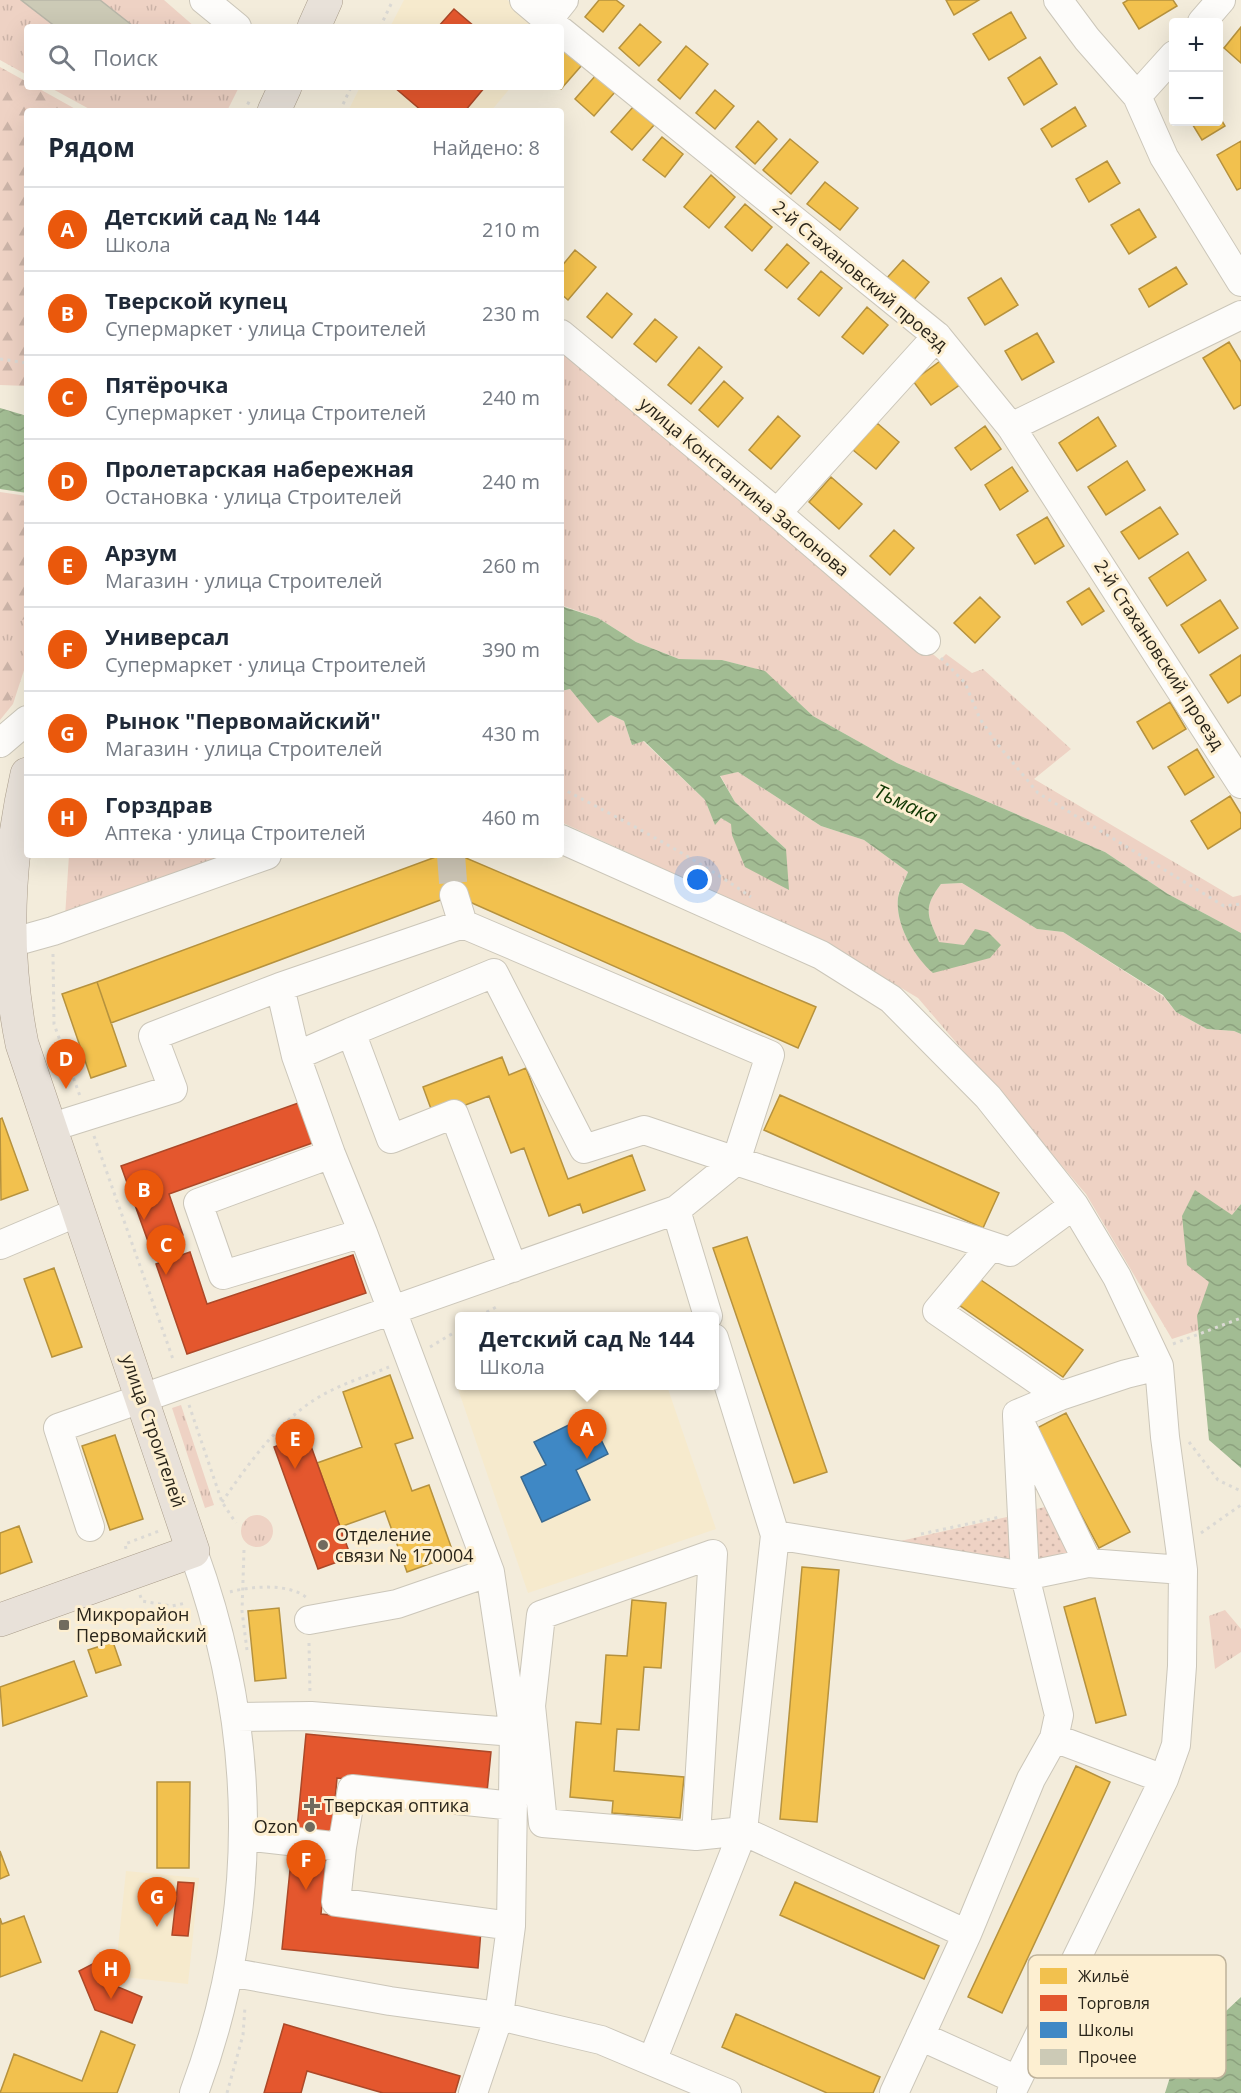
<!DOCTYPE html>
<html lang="ru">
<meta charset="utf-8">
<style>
body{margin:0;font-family:"Open Sans",sans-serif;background:#f6f6f7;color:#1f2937}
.controls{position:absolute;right:18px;top:18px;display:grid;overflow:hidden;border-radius:6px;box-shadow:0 6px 24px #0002}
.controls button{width:54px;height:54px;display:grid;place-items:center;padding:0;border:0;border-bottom:2px solid #e0e1e3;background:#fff;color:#1f2937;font:30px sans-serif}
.you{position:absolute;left:698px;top:880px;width:21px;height:21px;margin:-15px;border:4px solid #fff;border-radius:50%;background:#1a73e8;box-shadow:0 0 0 9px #1a73e833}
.badge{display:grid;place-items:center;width:39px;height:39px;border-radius:50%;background:#ea580c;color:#fff;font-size:20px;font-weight:700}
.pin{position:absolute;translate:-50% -50px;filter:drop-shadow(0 2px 3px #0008)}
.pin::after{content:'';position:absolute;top:32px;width:21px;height:18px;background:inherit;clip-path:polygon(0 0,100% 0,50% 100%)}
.popup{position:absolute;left:455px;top:1312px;width:264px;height:78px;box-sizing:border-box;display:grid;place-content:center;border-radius:6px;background:#fff;filter:drop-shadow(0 2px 4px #0005);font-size:20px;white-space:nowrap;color:#747a83}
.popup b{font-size:22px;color:#1f2937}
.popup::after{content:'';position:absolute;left:50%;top:100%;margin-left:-12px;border:12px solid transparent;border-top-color:#fff}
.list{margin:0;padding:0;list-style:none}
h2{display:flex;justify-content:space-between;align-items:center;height:78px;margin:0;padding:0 24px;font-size:26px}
h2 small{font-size:20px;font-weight:400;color:#747a83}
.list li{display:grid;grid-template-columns:39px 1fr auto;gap:18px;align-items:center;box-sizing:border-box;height:84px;padding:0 24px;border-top:2px solid #e0e1e3}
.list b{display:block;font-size:22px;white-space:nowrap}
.list p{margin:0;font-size:20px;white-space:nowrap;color:#747a83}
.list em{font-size:20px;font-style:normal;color:#747a83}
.icon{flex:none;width:33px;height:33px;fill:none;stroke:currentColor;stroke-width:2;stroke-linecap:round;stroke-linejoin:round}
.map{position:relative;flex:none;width:1241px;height:2093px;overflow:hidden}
.search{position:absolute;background:#fff;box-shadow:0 6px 24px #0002;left:24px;top:24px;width:540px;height:66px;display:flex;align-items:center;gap:15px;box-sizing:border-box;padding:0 21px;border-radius:6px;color:#747a83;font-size:22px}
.panel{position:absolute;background:#fff;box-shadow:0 6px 24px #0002;left:24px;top:108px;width:540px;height:750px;border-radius:6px}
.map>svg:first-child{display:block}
</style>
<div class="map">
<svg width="1241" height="2093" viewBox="0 0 1241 2093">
<defs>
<pattern id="grass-tufts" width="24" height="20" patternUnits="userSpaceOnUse" patternTransform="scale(1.5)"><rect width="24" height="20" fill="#eed2c4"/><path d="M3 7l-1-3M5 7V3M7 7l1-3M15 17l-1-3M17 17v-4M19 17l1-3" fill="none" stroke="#ccb4a8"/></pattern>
<pattern id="forest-firs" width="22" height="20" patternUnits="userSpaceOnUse" patternTransform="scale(1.5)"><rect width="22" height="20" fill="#eed2c4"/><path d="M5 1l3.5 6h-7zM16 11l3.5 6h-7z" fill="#ccb4a8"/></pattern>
<pattern id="park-dots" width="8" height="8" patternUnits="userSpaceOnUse" patternTransform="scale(1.5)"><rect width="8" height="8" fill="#eed2c4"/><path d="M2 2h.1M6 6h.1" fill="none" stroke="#ccb4a8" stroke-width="1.8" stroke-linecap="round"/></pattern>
<pattern id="water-waves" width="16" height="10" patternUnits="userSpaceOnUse" patternTransform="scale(1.5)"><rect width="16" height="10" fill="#a2bc93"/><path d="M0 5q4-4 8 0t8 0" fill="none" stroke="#8ca17e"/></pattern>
</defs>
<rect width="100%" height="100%" fill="#f3ecdb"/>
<!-- built -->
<path fill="#f6eacd" d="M404,0H507L541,27H390Z
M360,87H511L491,111H348Z
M469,1386H667L716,1529L528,1593L458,1389Z
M126,1871L199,1878L188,1984L115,1976Z"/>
<!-- grass -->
<path fill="url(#grass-tufts)" d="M0,0H164L195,27H27V75L0,60Z
M49,87H239L227,111H93Z
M561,346L940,660L946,654L972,673L983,669L1071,749L1034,779L1233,897L1241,895V933L1168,894L1105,852L897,763L813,716L764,671L722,660L679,659L636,642L598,618L561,605Z
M0,492L27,496V661L13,704L0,720Z
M570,689L598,722L611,715L624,721L632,745L643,741L705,800L715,824L721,818L732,824V835L786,849L735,802L720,775L738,772L821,826L864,840L908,872C905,880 898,890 898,898C895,924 914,957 933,972L949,967L964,945L939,943C928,915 922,909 941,884L962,883L1037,929L1063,932L1163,996L1176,1012L1207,1029L1234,1031L1241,1034V1204L1232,1216L1198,1316L1199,1330L1172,1339L1086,1194L918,998L833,947L561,822V691Z
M69,855H240L65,917Z
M181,1405L214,1505L205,1508L172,1408Z
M241 1531a16 16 0 1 1 32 0a16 16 0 1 1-32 0Z
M1225,1610L1241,1629V1652L1215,1669L1209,1616Z
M1104,2001L1107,2062L1057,2075L1056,2049L1081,2004Z"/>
<!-- forest -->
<path fill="url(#forest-firs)" d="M0,67L27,82V87H36L79,111H27V386L0,385Z
M0,497L27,501V619L0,623Z
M0,645C17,655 23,670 10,687L12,698L0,707Z"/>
<!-- park -->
<path fill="url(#park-dots)" d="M1058,1504L1087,1562L1026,1574L1023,1512Z
M1020,1514L1024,1573L865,1549Z"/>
<!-- water -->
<path fill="url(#water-waves)" d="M0,408L27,416V493L0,489Z
M561,606L598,618L636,642L679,659L722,660L765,671L813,716L897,763L1105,852L1168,894L1241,933V1034L1234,1031L1207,1029L1176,1012L1163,995L1063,932L1037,929L962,883L941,884C922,909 928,916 939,942L964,945L975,929L988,932L1001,945L990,958L933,973C914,957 895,924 898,898C899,890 905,880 908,872L864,840L821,826L738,772L720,776L735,802L786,849L789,890L745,867L732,835L731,824L721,818L715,825L705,800L644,741L632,745L624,721L611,715L598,723L570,689L561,691Z
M1195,1190L1232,1215L1241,1204V1468L1209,1440L1197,1316L1209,1282L1187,1265L1182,1216Z
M1241,1997V2093H1165L1176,2058Z"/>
<!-- homes -->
<path fill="#f2c14e" stroke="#b6923e" stroke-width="1.5" d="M599,0H616L624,6L603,32L585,17Z
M946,0H979L954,15Z
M1128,0H1173L1177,6L1139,29L1123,3Z
M1011,12L1026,38L989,60L973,34Z
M640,24L661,42L639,66L619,48Z
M1241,27V63L1224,48Z
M561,46L582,65L561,89L558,87H561Z
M686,46L708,64L680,99L658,80Z
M1040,57L1057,84L1024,105L1008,78Z
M596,75L615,92L594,116L575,99Z
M715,90L734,106L715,129L696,113Z
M633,107L654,125L632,150L611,132Z
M1075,107L1086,126L1052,147L1041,129Z
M1218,114L1225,126L1202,140L1191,122H1218Z
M758,121L777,139L755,164L736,147Z
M662,137L683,154L665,177L643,160Z
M790,139L818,162L791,194L763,170Z
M1241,141V188L1237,190L1217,155Z
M1107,161L1120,183L1089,202L1076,179Z
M711,175L735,197L709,228L684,207Z
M825,182L858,208L840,230L807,204Z
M745,204L772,227L752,251L725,227Z
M1139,209L1156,237L1129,254L1111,225Z
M787,244L809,263L787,288L765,270Z
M575,250L596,267L568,300L561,294V267Z
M903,260L929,282L912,302L886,279Z
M1176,267L1187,284L1149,307L1139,289Z
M821,271L842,288L819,316L798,299Z
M1001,278L1018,305L985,325L968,298Z
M607,293L632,314L612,338L587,317Z
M867,307L888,325L863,354L842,337Z
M655,319L677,337L656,362L634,344Z
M1037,333L1054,362L1022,380L1005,351Z
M1229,342L1241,362V405L1234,409L1203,358Z
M699,347L722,367L691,404L668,385Z
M943,359L961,384L931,405L913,381Z
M724,381L743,398L718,427L699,410Z
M778,416L800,436L771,469L749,450Z
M1098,417L1116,446L1077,471L1059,443Z
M877,423L899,442L876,469L853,450Z
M985,426L1001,449L971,470L955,448Z
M1127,461L1145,490L1106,515L1088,487Z
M1012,467L1028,491L1000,510L985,485Z
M831,477L862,504L839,529L809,502Z
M1160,507L1178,534L1139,559L1121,532Z
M1047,517L1064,546L1035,564L1017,535Z
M894,530L914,548L890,575L870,556Z
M1188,552L1206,580L1167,606L1149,578Z
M1089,588L1104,611L1082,625L1067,602Z
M980,597L1000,617L975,643L954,623Z
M1220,600L1238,628L1199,653L1181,625Z
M1241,655V695L1228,703L1210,675Z
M1170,702L1186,729L1153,749L1137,722Z
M1197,749L1214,777L1185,795L1168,767Z
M1230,796L1241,814V828L1208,849L1191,821Z
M441,855H451L454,895L111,1023L97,982Z
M451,855H459L816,1007L798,1048L454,895Z
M97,982L126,1066L91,1078L62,994Z
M502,1057L509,1075L526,1068L568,1179L632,1155L645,1190L583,1213L580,1204L549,1216L524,1148L511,1153L489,1096L434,1117L423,1087Z
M780,1095L999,1193L983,1228L764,1130Z
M2,1118L28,1190L1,1200L0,1119Z
M747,1237L827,1472L794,1483L713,1248Z
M54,1268L82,1347L52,1357L24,1279Z
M978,1278L1083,1350L1063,1377L959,1305Z
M390,1375L413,1438L395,1444L412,1491L429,1485L454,1555L407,1572L385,1511L340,1527L317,1463L362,1447L343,1392Z
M1066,1413L1130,1532L1099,1548L1035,1429Z
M115,1435L143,1519L110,1530L82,1446Z
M19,1526L32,1562L0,1574V1533Z
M802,1567L839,1570L817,1822L780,1819Z
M1095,1598L1126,1715L1096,1723L1064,1607Z
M632,1600L666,1603L661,1668L644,1667L639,1730L617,1729L614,1771L684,1777L680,1818L612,1813L613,1801L570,1797L576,1722L601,1724L606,1655L627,1656Z
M279,1608L286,1678L255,1681L248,1611Z
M113,1642L121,1665L96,1673L88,1650Z
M74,1661L87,1696L3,1726L0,1687Z
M1076,1766L1110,1782L1002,2013L968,1997Z
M157,1782H190L189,1868H157Z
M0,1851L9,1875L0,1879Z
M795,1882L939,1946L924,1979L780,1915Z
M24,1916L41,1962L0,1977V1918L2,1924Z
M736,2014L880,2077L873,2093H827L722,2047Z
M101,2031L135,2045L117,2093H0L14,2054L82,2081Z"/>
<!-- shops -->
<path fill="#e4572e" stroke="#ac4828" stroke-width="1.5" d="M454,9L475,27H438Z
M394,87H485L465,111H422Z
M304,1101L318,1141L169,1194L183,1235L150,1247L121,1166Z
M190,1252L207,1304L353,1255L366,1293L187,1354L156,1264Z
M307,1435L351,1557L318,1569L274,1447Z
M306,1734L491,1752L487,1792L337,1778L332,1833L297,1829Z
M292,1850L327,1853L321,1914L481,1930L478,1968L282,1949Z
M178,1882L194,1883L188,1936L172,1935Z
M104,1958L118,1987L142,1997L132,2023L95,2010L79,1971Z
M284,2024L460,2076L455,2093H383L307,2071L301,2093H264Z"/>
<!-- schools -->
<path fill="#3f88c5" stroke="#396a92" stroke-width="1.5" d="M589,1415L608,1454L576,1470L590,1500L542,1522L521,1477L546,1465L534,1442Z"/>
<!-- building -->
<path fill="#cccab6" stroke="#b8b6a8" stroke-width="1.5" d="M21,0H100L133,26L56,27Z"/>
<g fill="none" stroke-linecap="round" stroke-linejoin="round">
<!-- minor-tunnel -->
<path stroke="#cbc4b4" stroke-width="28" stroke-dasharray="28 14" stroke-linecap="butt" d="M451,855L454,895"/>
<!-- minor casing -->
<g stroke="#cbc6b9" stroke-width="30">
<path id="minor" d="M204,0L237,27
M524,0L556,27
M1058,0L1087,39L1137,96L1164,157L1241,282
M548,20L564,0
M1202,22L1221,0
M561,31L937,336L1011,427L1241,784
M1137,96L1174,55
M561,334L777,513L926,641
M1011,427L1241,315
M777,513L937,336
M0,743L27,720
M561,839L821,955L891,999L988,1097L1074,1205L1117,1277L1159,1366L1165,1437L1183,1570L1182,1666L1176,1745L1164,1779L1011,2093
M454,895L463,924
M0,940L10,943L53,931L267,855
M280,987L296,1056L331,1154L363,1233L490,1572L514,1732L511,1926L499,2016L473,2093
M296,1056L351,1032L391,1139L454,1114L513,1268
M49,1128L173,1089L153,1036L280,987L463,924L770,1055L736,1161L644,1130L584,1149L494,973L351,1032
M331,1154L198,1203L223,1275L363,1233
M676,1210L708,1316
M0,1245L78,1212
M991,1246L937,1311L1060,1396L1017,1414V1416L1088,1563
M714,1338L775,1535
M1060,1396L1126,1374L1159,1366
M90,1527L58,1428L676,1210L736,1161L1010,1252L1074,1205
M193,1551C258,1730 261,1913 194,2093
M309,1620L397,1604L490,1572
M237,1717L311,1716L514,1732
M1054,1738L1164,1779
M244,1836L342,1847L352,1789L513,1806
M342,1847L336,1902L511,1926
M967,1934L743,1831L775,1535L1025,1576L1088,1563L1183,1570
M229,1972L390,2001L499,2016L601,2040L727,2093
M920,2036L1017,2080
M652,2061L743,1831L696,1836L543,1823L531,1706L541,1615L713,1554L696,1836
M894,2093L967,1934L1031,1779L1054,1738L1059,1715L1025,1576L1017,1416"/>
</g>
<!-- major casing -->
<g stroke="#aa9d8b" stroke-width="34">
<path id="major" d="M314,27L326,0
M274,111L285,87
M0,1620L193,1551L22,1044C4,955 7,862 27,774"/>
</g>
<!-- path -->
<path stroke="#dbd9d4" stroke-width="3" stroke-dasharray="3 4.5" stroke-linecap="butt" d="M380,27L393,0
M244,111L250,100
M340,111L351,87
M0,359L27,363
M941,658L965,683L980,719L999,746L1038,793L1224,906L1241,904
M561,788C626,822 691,855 751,897
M53,954L54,1024L80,1096
M94,1136L174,1362
M480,1316L498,1306
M1173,1344L1241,1318
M430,1347L460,1329
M189,1405L222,1502L236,1523
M1189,1442L1218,1480L1241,1491
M222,1502C251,1460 285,1412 332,1390C350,1381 370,1375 389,1367
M1201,1533L1241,1505
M921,1534L1000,1517
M126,1549L125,1544L159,1531
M244,1550L242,1611L247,1650
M230,1592C251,1586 290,1583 307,1598
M140,1595L142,1601L172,1606L186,1603
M309,1643L310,1694
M227,2093L243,2035L245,2007"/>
<!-- minor -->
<use href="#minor" stroke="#fdfcfa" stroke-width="28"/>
<!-- major -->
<use href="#major" stroke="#e8e1d9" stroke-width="33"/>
</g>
<!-- markers -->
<g fill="#706b5e" stroke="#fdefd1" stroke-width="2">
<circle cx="323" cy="1545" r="6"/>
<rect x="58" y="1619" width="12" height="12" rx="3"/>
<path d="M309 1797h6v6h6v6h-6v6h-6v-6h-6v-6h6z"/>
<circle cx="310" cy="1827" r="6"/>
</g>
<g text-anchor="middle" stroke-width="6" stroke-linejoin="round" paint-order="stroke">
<!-- street labels -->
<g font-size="18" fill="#2a251a" stroke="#fdefd1">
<text transform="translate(860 276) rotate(40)" y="6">2-й Стахановский проезд</text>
<text transform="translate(744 487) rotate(40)" y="6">улица Константина Заслонова</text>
<text transform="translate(1159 655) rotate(57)" y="6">2-й Стахановский проезд</text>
<text transform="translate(153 1431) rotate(71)" y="6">улица Строителей</text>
</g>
<!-- poi labels -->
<g font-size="18" fill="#2a251a" stroke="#fdefd1" text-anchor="start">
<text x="335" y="1541">Отделение<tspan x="335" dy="21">связи № 170004</tspan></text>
<text x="76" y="1621">Микрорайон<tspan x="76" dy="21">Первомайский</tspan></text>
<text x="324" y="1812">Тверская оптика</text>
<text x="298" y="1833" text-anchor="end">Ozon</text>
</g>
<!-- water labels -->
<g font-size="20" font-style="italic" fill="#0e3600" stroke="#fdefd1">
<text transform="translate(906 804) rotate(25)" y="7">Тьмака</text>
</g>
</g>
<!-- legend -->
<rect x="1028" y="1955" width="198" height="123" rx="9" fill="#fdefd1" stroke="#beb29a" stroke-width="1.5"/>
<rect x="1040" y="1968" width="27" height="16" fill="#f2c14e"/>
<rect x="1040" y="1995" width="27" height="16" fill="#e4572e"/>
<rect x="1040" y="2022" width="27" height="16" fill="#3f88c5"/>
<rect x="1040" y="2049" width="27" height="16" fill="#cccab6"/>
<g font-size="16" fill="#2a251a">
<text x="1078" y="1982">Жильё</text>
<text x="1078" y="2009">Торговля</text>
<text x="1078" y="2036">Школы</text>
<text x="1078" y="2063">Прочее</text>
</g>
</svg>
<div class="controls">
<button>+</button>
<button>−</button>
</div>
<div class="you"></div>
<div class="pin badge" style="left:587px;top:1459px">A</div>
<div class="popup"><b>Детский сад № 144</b>Школа</div>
<div class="pin badge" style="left:144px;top:1220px">B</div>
<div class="pin badge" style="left:166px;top:1275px">C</div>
<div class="pin badge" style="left:66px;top:1089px">D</div>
<div class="pin badge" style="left:295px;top:1469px">E</div>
<div class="pin badge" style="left:306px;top:1890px">F</div>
<div class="pin badge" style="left:157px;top:1927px">G</div>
<div class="pin badge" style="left:111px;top:1999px">H</div>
<div class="search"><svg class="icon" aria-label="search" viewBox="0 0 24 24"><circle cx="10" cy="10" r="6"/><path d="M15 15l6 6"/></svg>Поиск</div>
<section class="panel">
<h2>Рядом<small>Найдено: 8</small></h2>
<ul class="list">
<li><span class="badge">A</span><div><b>Детский сад № 144</b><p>Школа</p></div><em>210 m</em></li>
<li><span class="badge">B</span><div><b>Тверской купец</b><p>Супермаркет · улица Строителей</p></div><em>230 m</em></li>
<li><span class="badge">C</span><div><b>Пятёрочка</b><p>Супермаркет · улица Строителей</p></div><em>240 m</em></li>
<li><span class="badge">D</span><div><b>Пролетарская набережная</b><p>Остановка · улица Строителей</p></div><em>240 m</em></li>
<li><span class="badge">E</span><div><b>Арзум</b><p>Магазин · улица Строителей</p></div><em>260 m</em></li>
<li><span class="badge">F</span><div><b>Универсал</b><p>Супермаркет · улица Строителей</p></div><em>390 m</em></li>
<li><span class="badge">G</span><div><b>Рынок &quot;Первомайский&quot;</b><p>Магазин · улица Строителей</p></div><em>430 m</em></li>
<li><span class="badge">H</span><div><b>Горздрав</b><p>Аптека · улица Строителей</p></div><em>460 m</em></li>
</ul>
</section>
</div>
